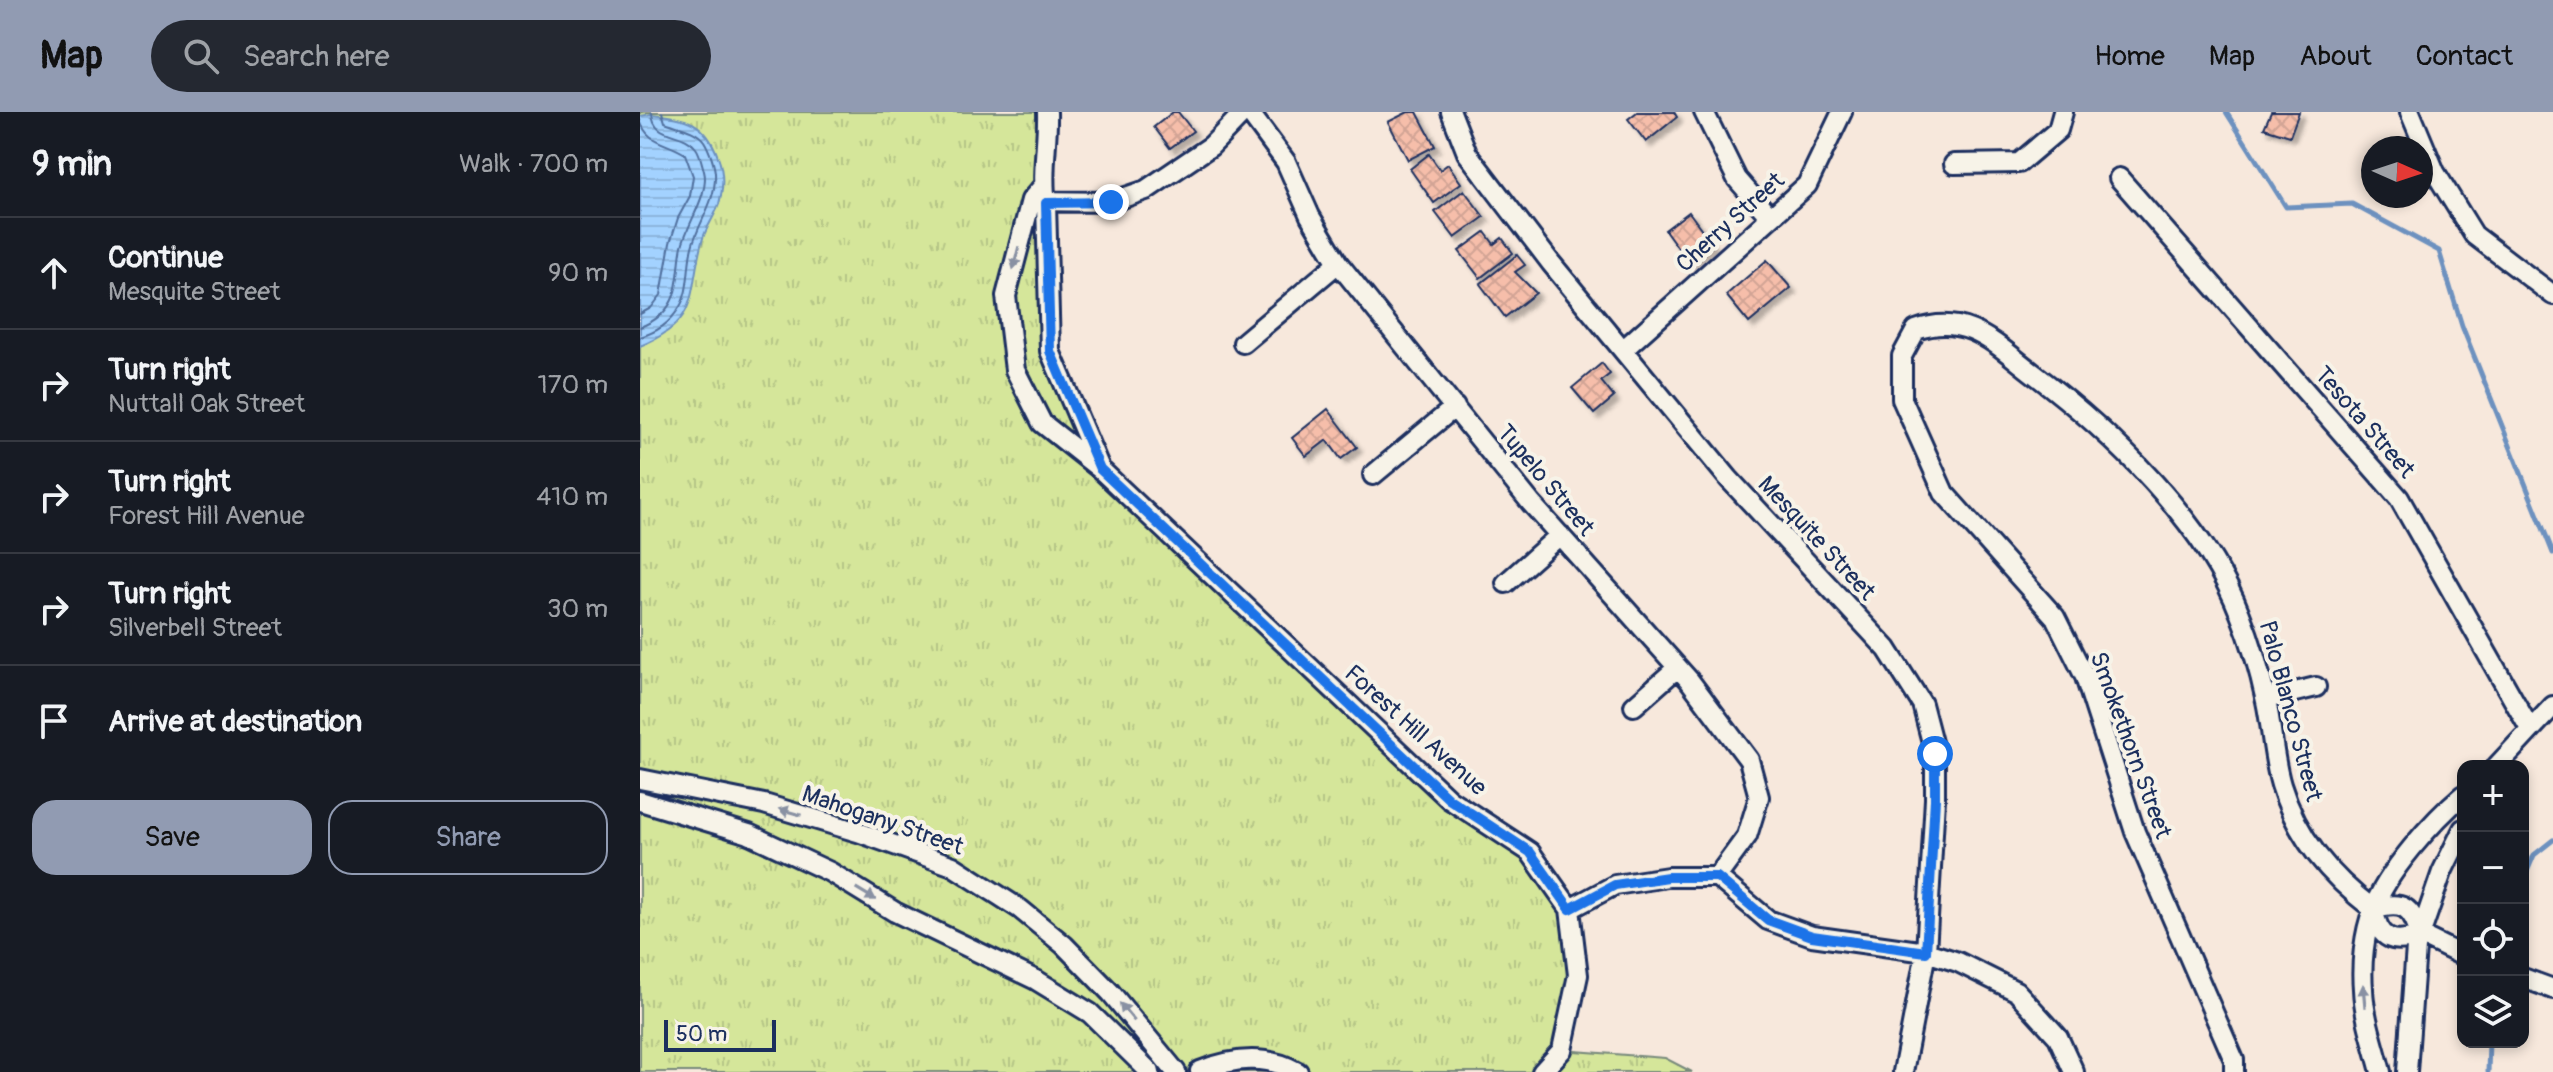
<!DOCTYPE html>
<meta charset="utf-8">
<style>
body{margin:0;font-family:Pangolin,sans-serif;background:#242831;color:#f1f3f6}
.controls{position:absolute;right:24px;bottom:24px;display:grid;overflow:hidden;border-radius:16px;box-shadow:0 4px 12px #0003}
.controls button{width:72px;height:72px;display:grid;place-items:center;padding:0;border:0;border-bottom:2px solid #363941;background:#171b24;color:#f1f3f6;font:40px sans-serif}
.compass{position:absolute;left:1721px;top:24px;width:72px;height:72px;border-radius:50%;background:#171b24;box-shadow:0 4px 12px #0003;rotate:93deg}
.scale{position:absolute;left:24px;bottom:20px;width:112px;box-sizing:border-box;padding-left:8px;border:4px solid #1b2f5e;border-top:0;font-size:22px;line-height:28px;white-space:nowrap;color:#1b2f5e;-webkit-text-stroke:6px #f7f3e8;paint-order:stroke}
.stop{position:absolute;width:24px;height:24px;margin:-18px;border:6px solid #1a73e8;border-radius:50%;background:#fff}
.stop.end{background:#1a73e8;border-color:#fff;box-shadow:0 2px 8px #0008}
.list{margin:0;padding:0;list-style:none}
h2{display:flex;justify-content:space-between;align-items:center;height:104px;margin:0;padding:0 32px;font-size:34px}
h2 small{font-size:26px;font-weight:400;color:#9ea1a6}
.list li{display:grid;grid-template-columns:52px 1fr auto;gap:24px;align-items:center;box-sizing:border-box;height:112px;padding:0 32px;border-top:2px solid #363941}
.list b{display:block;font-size:30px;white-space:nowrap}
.list p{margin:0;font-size:26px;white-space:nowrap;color:#9ea1a6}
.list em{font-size:26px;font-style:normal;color:#9ea1a6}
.actions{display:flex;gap:16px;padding:24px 32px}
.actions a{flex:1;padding:18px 0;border:2px solid #919bb2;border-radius:24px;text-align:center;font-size:28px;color:#919bb2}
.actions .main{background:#919bb2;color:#111}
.icon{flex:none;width:44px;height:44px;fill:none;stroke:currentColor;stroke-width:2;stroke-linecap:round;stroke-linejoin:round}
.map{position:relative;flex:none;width:1913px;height:960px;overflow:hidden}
header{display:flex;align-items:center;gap:48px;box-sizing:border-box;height:112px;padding:0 40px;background:#919bb2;color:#111}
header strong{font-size:38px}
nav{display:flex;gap:44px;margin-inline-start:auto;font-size:28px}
.search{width:560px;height:72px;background:#242831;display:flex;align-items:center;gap:20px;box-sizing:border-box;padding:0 28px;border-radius:44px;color:#9ea1a6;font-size:30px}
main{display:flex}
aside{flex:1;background:#171b24}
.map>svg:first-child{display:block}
</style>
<header>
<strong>Map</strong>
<div class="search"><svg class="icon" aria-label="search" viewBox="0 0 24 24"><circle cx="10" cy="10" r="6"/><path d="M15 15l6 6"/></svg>Search here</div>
<nav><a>Home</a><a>Map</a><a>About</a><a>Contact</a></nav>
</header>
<main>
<aside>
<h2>9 min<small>Walk · 700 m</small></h2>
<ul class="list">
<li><svg class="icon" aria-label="ahead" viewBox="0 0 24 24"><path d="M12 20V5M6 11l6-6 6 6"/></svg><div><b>Continue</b><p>Mesquite Street</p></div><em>90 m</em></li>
<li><svg class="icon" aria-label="right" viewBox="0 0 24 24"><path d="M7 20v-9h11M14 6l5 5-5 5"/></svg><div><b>Turn right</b><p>Nuttall Oak Street</p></div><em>170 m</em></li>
<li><svg class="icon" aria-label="right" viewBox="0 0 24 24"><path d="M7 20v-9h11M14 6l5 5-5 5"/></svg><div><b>Turn right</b><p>Forest Hill Avenue</p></div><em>410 m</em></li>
<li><svg class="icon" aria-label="right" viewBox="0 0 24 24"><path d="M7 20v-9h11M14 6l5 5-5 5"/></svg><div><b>Turn right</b><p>Silverbell Street</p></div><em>30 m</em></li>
<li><svg class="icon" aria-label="arrive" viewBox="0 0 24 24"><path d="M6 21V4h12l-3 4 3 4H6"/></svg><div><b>Arrive at destination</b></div></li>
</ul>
<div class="actions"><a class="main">Save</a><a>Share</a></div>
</aside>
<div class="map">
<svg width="1913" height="960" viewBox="0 0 1913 960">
<defs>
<pattern id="grass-tufts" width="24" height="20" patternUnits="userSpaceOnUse" patternTransform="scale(2)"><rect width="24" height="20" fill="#d5e69a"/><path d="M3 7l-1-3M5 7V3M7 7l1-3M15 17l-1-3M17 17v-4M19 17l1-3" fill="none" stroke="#b6c687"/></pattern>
<pattern id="water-rules" width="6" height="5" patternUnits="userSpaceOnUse" patternTransform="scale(2)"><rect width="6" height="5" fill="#a3d2ff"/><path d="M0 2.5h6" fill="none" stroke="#8cb5dd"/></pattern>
<pattern id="building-cross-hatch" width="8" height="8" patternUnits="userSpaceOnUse" patternTransform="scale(2)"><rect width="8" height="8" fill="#f6beaa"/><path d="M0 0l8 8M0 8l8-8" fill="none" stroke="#d2a495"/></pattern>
<filter id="shadow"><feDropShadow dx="5" dy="5" stdDeviation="2" flood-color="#0004"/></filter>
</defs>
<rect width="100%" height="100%" fill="#f7e8dc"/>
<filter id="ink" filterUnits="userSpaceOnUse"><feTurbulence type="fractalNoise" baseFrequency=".0125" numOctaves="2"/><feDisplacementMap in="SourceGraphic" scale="16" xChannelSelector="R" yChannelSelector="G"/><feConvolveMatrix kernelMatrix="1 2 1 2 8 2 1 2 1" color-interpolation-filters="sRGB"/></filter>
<g filter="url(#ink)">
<!-- grass -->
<path fill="url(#grass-tufts)" stroke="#788a7c" stroke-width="2" d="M0,0H407L410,239L460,357L809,687L890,740L930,797L938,863L922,938L1025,946L1052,960H0Z"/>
<!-- water -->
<path fill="url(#water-rules)" stroke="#6d91bf" stroke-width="2" d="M11,2C46,5 66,10 78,45C84,61 84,75 79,92C75,104 67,114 63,126C47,181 63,208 0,234V4Z"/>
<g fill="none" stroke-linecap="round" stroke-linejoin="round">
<!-- shore -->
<path stroke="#51709e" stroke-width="2" d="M0,8C7,32 27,30 45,42L53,64L50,84L38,106L30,131L21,183L11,196L0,202
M0,215C13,210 26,201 32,188C40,172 38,151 42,134C47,112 70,81 64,59C62,52 60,41 56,36C43,18 13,28 12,0
M0,225C17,220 29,212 39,196C50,180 47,154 52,135C58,111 75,91 75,65C76,56 69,37 64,29C56,18 38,15 25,10L22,0"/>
<!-- stream -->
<path stroke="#6d91bf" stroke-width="5" d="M1586,0L1646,95L1712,92L1799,139L1822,214L1913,441
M1883,769L1894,743L1913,728
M1848,960L1849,930"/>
</g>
<!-- building -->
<path fill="url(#building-cross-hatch)" stroke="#1b2f5e" stroke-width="2" filter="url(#shadow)" d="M533,0H538L553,19L530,36L514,15Z
M768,0H777L795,34L768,48L748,10Z
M997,0H1034L1037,5L1006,30L988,7Z
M1631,0H1659L1650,24L1624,16Z
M789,42L800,58L808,52L821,71L794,91L770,57Z
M824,78L844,105L815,126L795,100Z
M1049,100L1073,133L1049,151L1025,118Z
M845,120L854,132L862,126L873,141L840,166L819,139Z
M877,143L885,153L875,160L896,181L865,205L840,172Z
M1127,148L1151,176L1109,211L1086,183Z
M962,251L970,262L961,269L974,285L954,302L932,276Z
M688,297L717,335L701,347L687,328L666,344L652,326Z"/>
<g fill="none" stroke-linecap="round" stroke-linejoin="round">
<!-- minor casing -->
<g stroke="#1b2f5e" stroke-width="24">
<path id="minor" d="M407,0C408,30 401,61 406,91L410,239L459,354
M609,0L646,50L670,104L698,151L891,391L1049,568L1109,648L1119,685L1107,724L1077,765
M811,0L827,41L911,151L1089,367L1247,537L1282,592L1295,642V687L1286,840L1263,960
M1064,0L1097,67L1130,105
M1770,0L1795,60L1834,123L1913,183
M1314,52L1379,51L1418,18L1423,0
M1479,66L1759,386L1890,617
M403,74L391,88L366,184L375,258L402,311L460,357L809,687L890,740L930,797L938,863L922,938L902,960
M397,89L471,90L506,78L571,34L604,0
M603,231L698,151
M984,237L1167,73L1202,0
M733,363L815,295
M866,471L920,423
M1626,587L1676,575
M994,594L1037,556
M1857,654L1913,594
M0,667L124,692L218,720L313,754L380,797L424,833L471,881L536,960
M0,689L109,722L190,760L255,800L396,868L450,901L510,960
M930,797L975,773L1028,765H1077L1128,808L1172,824L1286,840L1318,850L1376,879L1418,925L1434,960
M1733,797C1762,788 1772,794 1780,823
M1734,799C1739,828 1754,833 1780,823
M1780,823L1823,844
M1883,866L1913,877
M560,959C593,946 626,942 658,960
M1594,960V948L1495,720L1445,565L1415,505L1304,381L1262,287V244L1276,218C1327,200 1355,232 1393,261C1471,320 1565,410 1600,502C1611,529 1620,561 1626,589C1632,616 1633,646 1641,673C1657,726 1690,764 1733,797
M1741,960C1734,932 1724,905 1723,877C1721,852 1724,822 1733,798C1746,761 1793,708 1823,683
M1767,960L1776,835L1802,760L1823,717"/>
</g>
<!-- minor -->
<use href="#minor" stroke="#f7f3e8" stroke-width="18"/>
</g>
<!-- one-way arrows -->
<defs><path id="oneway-solid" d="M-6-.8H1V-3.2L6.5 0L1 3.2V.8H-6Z" transform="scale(2)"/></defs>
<g fill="#8991a3">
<use href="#oneway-solid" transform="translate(376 146) rotate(104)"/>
<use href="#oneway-solid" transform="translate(150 700) rotate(-164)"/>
<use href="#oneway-solid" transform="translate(226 782) rotate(31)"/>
<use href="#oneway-solid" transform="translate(1724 884) rotate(-95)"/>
<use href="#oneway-solid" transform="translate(487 900) rotate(-129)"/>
</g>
</g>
<g fill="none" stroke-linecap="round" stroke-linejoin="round" filter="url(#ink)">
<!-- route -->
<path stroke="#1a73e8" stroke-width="10" d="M471,90L406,91L410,239L460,357L809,687L890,740L930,797L975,773L1028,765H1077L1128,808L1172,824L1286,840L1295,687V642"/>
</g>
<g text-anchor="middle" stroke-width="8" stroke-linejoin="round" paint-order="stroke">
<!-- street labels -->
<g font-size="24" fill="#1b2f5e" stroke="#f7f3e8">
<text transform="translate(1090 110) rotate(-42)" y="8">Cherry Street</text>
<text transform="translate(1725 310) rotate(49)" y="8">Tesota Street</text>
<text transform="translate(906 368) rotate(50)" y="8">Tupelo Street</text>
<text transform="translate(1177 426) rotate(47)" y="8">Mesquite Street</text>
<text transform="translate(1651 599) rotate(75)" y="8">Palo Blanco Street</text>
<text transform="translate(776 618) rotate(42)" y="8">Forest Hill Avenue</text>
<text transform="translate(1491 633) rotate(70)" y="8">Smokethorn Street</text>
<text transform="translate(243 708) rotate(19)" y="8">Mahogany Street</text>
</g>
</g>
</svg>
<div class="controls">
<button>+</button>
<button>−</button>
<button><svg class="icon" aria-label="locate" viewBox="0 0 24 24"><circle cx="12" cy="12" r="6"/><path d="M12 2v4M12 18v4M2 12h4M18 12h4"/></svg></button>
<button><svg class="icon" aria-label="layers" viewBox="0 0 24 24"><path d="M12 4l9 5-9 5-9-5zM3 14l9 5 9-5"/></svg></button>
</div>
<svg class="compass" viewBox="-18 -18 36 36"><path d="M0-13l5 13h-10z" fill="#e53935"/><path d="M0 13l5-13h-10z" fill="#9ea1a6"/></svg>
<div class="scale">50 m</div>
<div class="stop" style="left:1295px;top:642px"></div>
<div class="stop end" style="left:471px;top:90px"></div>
</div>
</main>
